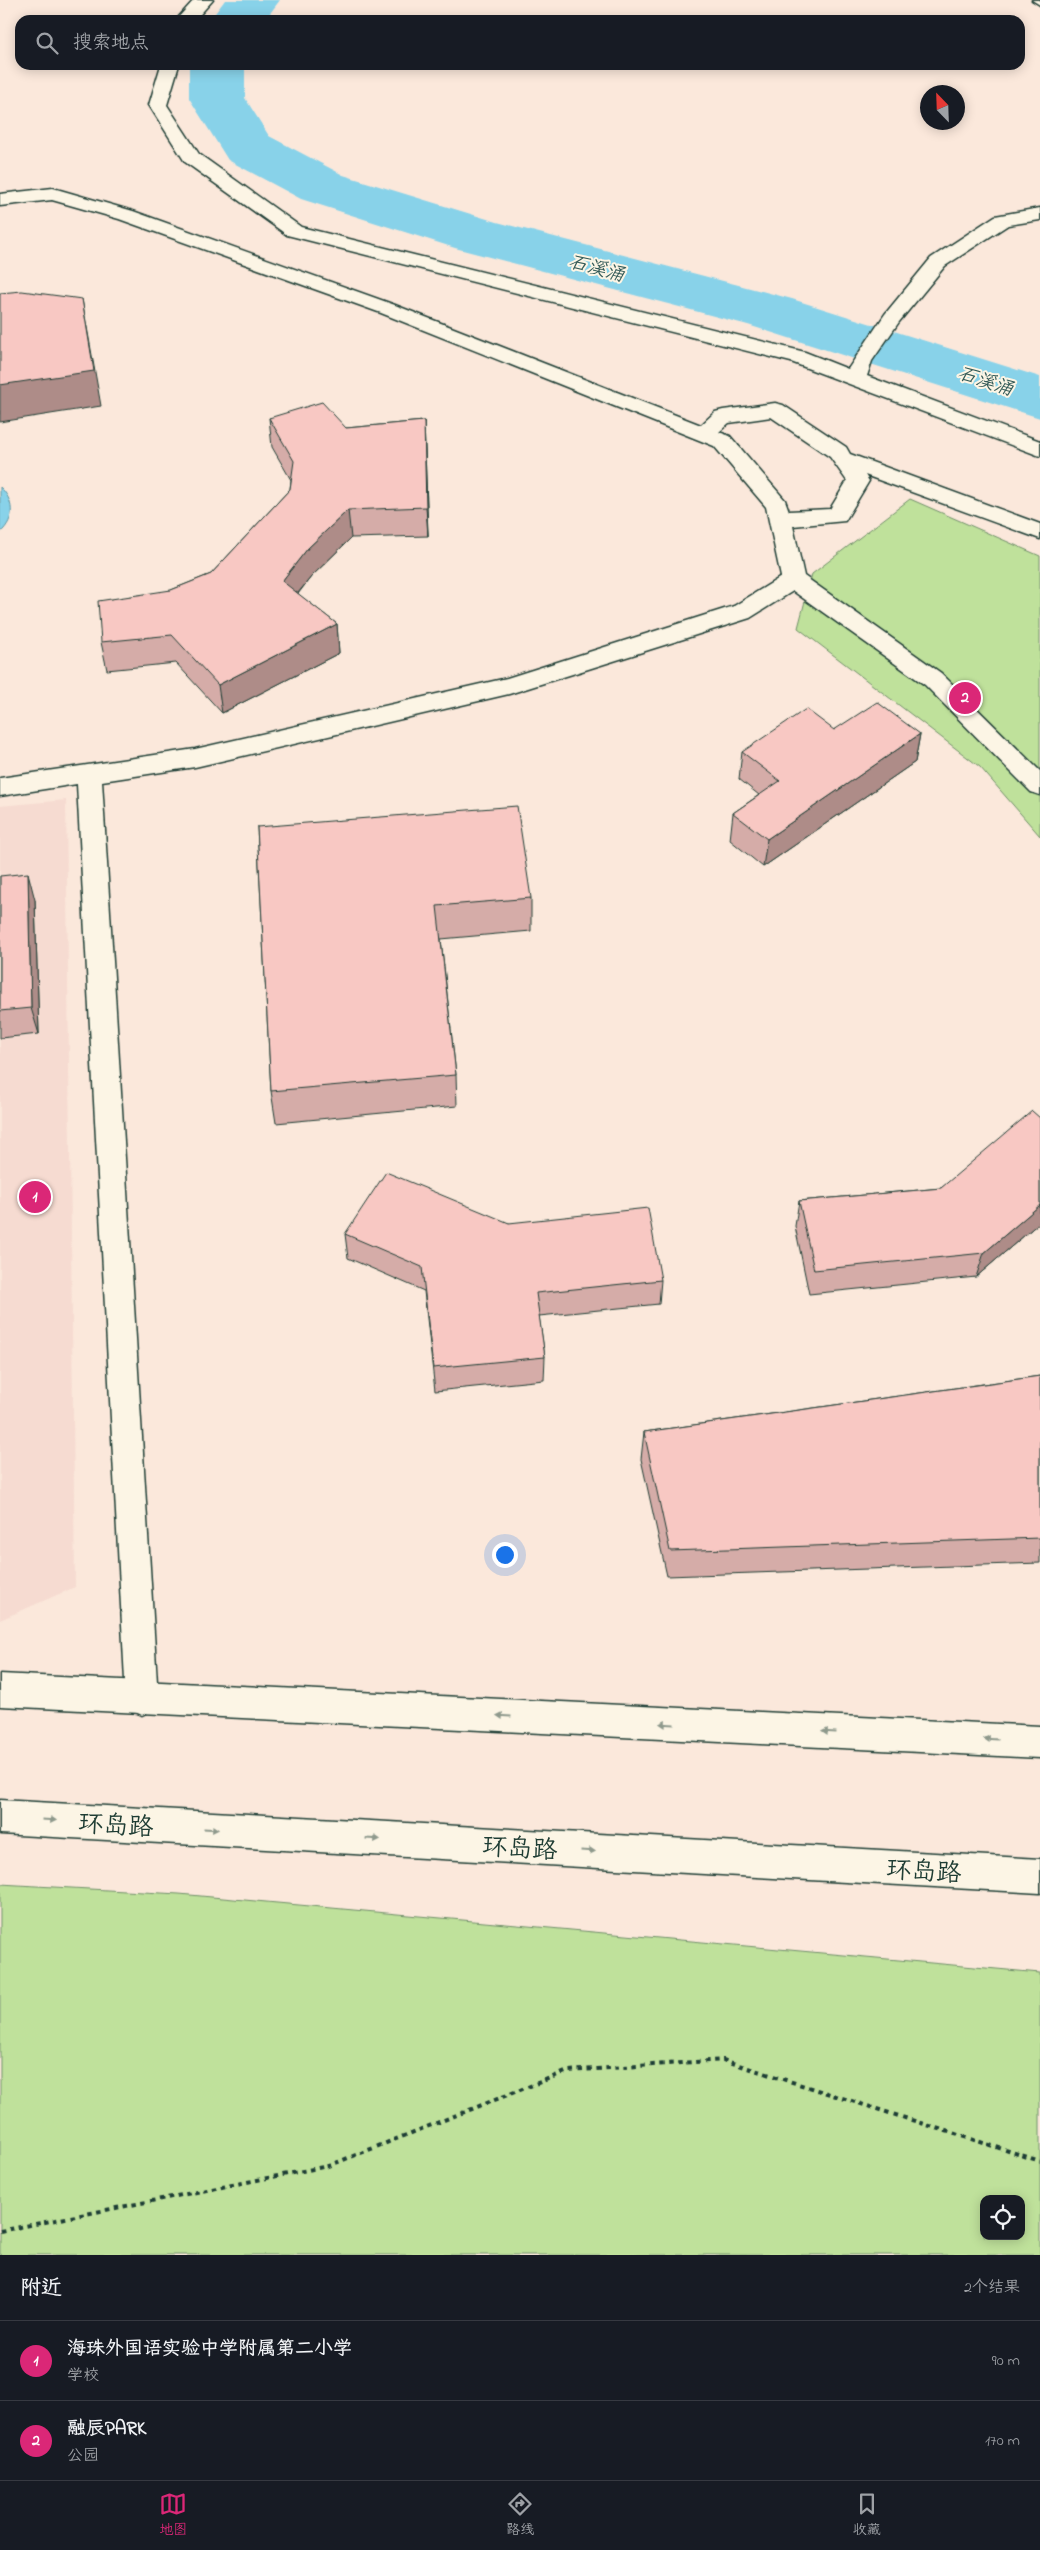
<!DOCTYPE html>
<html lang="zh">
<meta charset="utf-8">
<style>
body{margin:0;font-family:"Indie Flower","LXGW WenKai TC",sans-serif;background:#242831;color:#f1f3f6}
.controls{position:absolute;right:15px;bottom:15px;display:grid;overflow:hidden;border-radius:10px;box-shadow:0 2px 12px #0003}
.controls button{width:45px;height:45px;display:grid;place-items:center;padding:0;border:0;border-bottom:1px solid #363941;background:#171b24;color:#f1f3f6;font:25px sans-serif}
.compass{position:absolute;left:920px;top:85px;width:45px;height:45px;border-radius:50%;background:#171b24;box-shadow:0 2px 12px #0003;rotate:337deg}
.you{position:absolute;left:504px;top:1554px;width:18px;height:18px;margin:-12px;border:4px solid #fff;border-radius:50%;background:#1a73e8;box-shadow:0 0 0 8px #1a73e833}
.badge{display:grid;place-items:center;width:32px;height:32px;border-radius:50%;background:#db2777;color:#fff;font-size:16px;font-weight:700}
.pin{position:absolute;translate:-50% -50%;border:2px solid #fff;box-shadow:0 1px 5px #0006}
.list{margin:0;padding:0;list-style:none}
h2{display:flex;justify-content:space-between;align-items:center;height:65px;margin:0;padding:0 20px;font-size:21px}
h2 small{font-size:16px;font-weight:400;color:#9ea1a6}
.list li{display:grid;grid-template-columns:32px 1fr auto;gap:15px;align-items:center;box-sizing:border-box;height:80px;padding:0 20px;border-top:1px solid #363941}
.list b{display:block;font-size:19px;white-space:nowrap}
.list p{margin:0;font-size:16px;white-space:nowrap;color:#9ea1a6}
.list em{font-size:16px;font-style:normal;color:#9ea1a6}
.icon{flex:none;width:28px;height:28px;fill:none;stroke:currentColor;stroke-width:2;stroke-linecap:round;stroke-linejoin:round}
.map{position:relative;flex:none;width:1040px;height:2255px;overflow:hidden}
.search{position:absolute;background:#171b24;box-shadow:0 2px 12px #0003;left:15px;right:15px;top:15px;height:55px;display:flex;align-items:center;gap:12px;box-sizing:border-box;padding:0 18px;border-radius:15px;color:#9ea1a6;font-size:19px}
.sheet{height:225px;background:#171b24}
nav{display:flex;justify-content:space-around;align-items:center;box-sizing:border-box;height:70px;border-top:1px solid #363941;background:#171b24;font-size:14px;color:#9ea1a6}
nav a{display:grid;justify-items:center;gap:2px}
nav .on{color:#db2777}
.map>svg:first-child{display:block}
</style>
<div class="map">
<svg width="1040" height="2255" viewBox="0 0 1040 2255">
<rect width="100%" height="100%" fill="#fbe8db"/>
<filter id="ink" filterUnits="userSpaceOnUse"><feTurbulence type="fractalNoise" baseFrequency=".02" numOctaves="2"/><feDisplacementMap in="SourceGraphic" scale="10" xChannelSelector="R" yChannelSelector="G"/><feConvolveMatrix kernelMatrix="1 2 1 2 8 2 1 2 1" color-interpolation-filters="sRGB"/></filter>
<g filter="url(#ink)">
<!-- built -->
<path fill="#f6dbd1" d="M66,800L75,1587L0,1620V806Z"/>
<!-- green -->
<path fill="#bfe19b" stroke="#6f8f68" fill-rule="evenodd" d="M910,499L1040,556V836L980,767L798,628L812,574Z
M0,1884L179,1894L1040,1973V2255H0ZM984,2199H1021V2236H984Z"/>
<!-- water -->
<path fill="#88d2e9" stroke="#5e96a1" d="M0,487C14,500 16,519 0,533Z"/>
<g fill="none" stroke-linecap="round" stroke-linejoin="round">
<!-- river -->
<path fill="#88d2e9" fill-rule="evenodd" d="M225,0H280L265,20H210Z
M189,65H245V98L269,136L343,175L497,222L792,299L1040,377V418L748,325L455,248L301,199L228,160L189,98Z"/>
<!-- service casing -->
<g stroke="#1f3d34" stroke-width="3">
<path id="service" d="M1032,0H1040V5Z"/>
</g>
<!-- minor casing -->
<g stroke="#1f3d34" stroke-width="3">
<path id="minor" d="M194,0H213L195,20H176Z
M161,65H179L167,105L199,154L301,227L805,352L848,369L885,314L931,258L995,216L1040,208V220L1008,225L945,266L899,322L872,361L867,376L1040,441V456L791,362L287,235L185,162L149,105Z
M53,188L133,211L395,305L701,425L715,412L723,410L775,403L783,405L846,447L850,454L1040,524V539L865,475L869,481L845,521L793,526L804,576L941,673L1040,771V795L1031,792L925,685L793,591L750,618L509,694L195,767L102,781L158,1699L153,1710L142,1715L131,1710L126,1699L77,784L0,796V778L195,749L507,678L734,606L781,577L766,507L714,446L381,313L119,219L52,200L0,206V194ZM771,417L830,457L847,481L830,509L789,511L785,500L730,436L719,432L729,423Z"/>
</g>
<!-- tertiary casing -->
<g stroke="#1f3d34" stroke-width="3">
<path id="tertiary" d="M0,1674L1040,1726V1758L0,1706Z
M0,1800L1040,1859V1893L0,1834Z"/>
</g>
<!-- path -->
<path stroke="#1f3d34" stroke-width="4" stroke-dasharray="4.5 4.5" stroke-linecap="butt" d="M0,2231L328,2166L568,2071L723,2060L1040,2161"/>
<!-- service -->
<use href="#service" fill="#fcf5e5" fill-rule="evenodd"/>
<!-- minor -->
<use href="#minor" fill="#fcf5e5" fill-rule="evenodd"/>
<!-- tertiary -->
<use href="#tertiary" fill="#fcf5e5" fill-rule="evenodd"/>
</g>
<!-- wall -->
<path fill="#d5aca8" stroke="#1f3d34" d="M269,418L346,428L424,421L428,536L351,538L311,577L298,594L337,624L339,653L222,713L176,663L107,670L101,642L171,590L211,574L290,489L291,480L272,447Z
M834,730L920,734L915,762L763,867L730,840L733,813L759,795L739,779L742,752Z
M257,827L531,898V931L441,939L456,1075L457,1106L276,1123L271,1091Z
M0,876L35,900L39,1034L0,1038Z
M1040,1118V1222L976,1277L809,1294L795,1226L799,1201L941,1188Z
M509,1223L661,1280L659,1304L539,1316L545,1357L544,1380L435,1391L424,1291L348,1258L345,1234Z
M1040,1376V1563L667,1576L641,1459L644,1432Z"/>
<!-- shaded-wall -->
<path fill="#ae8c88" stroke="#1f3d34" d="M82,299L101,406L0,422V385Z
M424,421L425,450L428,536L426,507Z
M348,510L351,538L311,577L285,609L282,581L308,548Z
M337,624L339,653L222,713L218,685Z
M920,734L915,762L763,867L767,839Z
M28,873L35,900L39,1034L31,1008Z
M1040,1205V1222L976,1277L984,1253Z"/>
<!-- building -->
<path fill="#f8c8c3" stroke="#1f3d34" d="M22,291L82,299L94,371L0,385V293Z
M322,402L346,428L424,421L426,507L348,510L308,548L282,581L337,624L218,685L172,635L101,642L98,601L171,590L211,574L290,489L294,461L269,418Z
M877,702L920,734L767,839L733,813L780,781L742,752L806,709L834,730Z
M517,806L531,898L437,906L456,1075L271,1091L257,827Z
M28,873L31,1008L0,1011V876Z
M1032,1111L1040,1118V1205L984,1253L814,1270L799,1201L941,1188Z
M386,1172L509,1223L648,1208L661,1280L536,1293L545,1357L433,1368L422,1267L345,1234Z
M1040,1376V1538L670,1551L644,1432Z"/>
<!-- one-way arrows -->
<defs><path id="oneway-solid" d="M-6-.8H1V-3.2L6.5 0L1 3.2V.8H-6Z" transform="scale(1.25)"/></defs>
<g fill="#8e998c">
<use href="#oneway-solid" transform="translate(504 1716) rotate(-177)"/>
<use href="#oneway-solid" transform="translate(667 1724) rotate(-177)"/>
<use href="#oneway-solid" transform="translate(829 1732) rotate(-177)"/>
<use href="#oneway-solid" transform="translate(991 1739) rotate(-177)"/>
<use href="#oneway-solid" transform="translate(49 1820) rotate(3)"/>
<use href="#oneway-solid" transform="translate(211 1829) rotate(3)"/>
<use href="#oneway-solid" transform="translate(373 1839) rotate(3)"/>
<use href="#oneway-solid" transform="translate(588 1851) rotate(3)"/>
</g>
</g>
<g text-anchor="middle" stroke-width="4" stroke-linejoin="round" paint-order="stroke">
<!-- far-water labels -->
<g font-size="19" font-style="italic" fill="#345b58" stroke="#fcf5e5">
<text transform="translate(597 267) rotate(15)" y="7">石溪涌</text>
<text transform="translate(986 380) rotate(18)" y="7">石溪涌</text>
</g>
<!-- near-street labels -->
<g font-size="25" fill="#1f3d34" stroke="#fcf5e5">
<text transform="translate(116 1824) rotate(3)" y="9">环岛路</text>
<text transform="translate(520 1847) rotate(3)" y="9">环岛路</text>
<text transform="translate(924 1870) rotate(3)" y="9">环岛路</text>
</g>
</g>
</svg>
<div class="controls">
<button><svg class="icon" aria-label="locate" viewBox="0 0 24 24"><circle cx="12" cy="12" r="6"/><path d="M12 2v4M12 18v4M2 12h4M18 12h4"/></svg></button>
</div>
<svg class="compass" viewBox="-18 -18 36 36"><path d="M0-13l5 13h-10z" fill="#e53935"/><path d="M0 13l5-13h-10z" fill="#9ea1a6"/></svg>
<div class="you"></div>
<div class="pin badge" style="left:35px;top:1197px">1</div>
<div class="pin badge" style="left:965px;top:698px">2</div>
<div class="search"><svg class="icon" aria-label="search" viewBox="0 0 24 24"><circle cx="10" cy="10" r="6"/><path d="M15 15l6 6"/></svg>搜索地点</div>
</div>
<section class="sheet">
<h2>附近<small>2个结果</small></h2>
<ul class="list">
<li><span class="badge">1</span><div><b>海珠外国语实验中学附属第二小学</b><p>学校</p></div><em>90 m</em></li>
<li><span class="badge">2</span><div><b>融辰PARK</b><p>公园</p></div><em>170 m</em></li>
</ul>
</section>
<nav>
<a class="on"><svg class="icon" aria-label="map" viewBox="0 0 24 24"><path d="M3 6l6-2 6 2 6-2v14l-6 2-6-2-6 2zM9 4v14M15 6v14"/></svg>地图</a>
<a><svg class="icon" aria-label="directions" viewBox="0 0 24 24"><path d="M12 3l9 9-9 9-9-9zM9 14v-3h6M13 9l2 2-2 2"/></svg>路线</a>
<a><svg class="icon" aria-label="saved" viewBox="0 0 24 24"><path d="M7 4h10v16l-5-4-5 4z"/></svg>收藏</a>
</nav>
